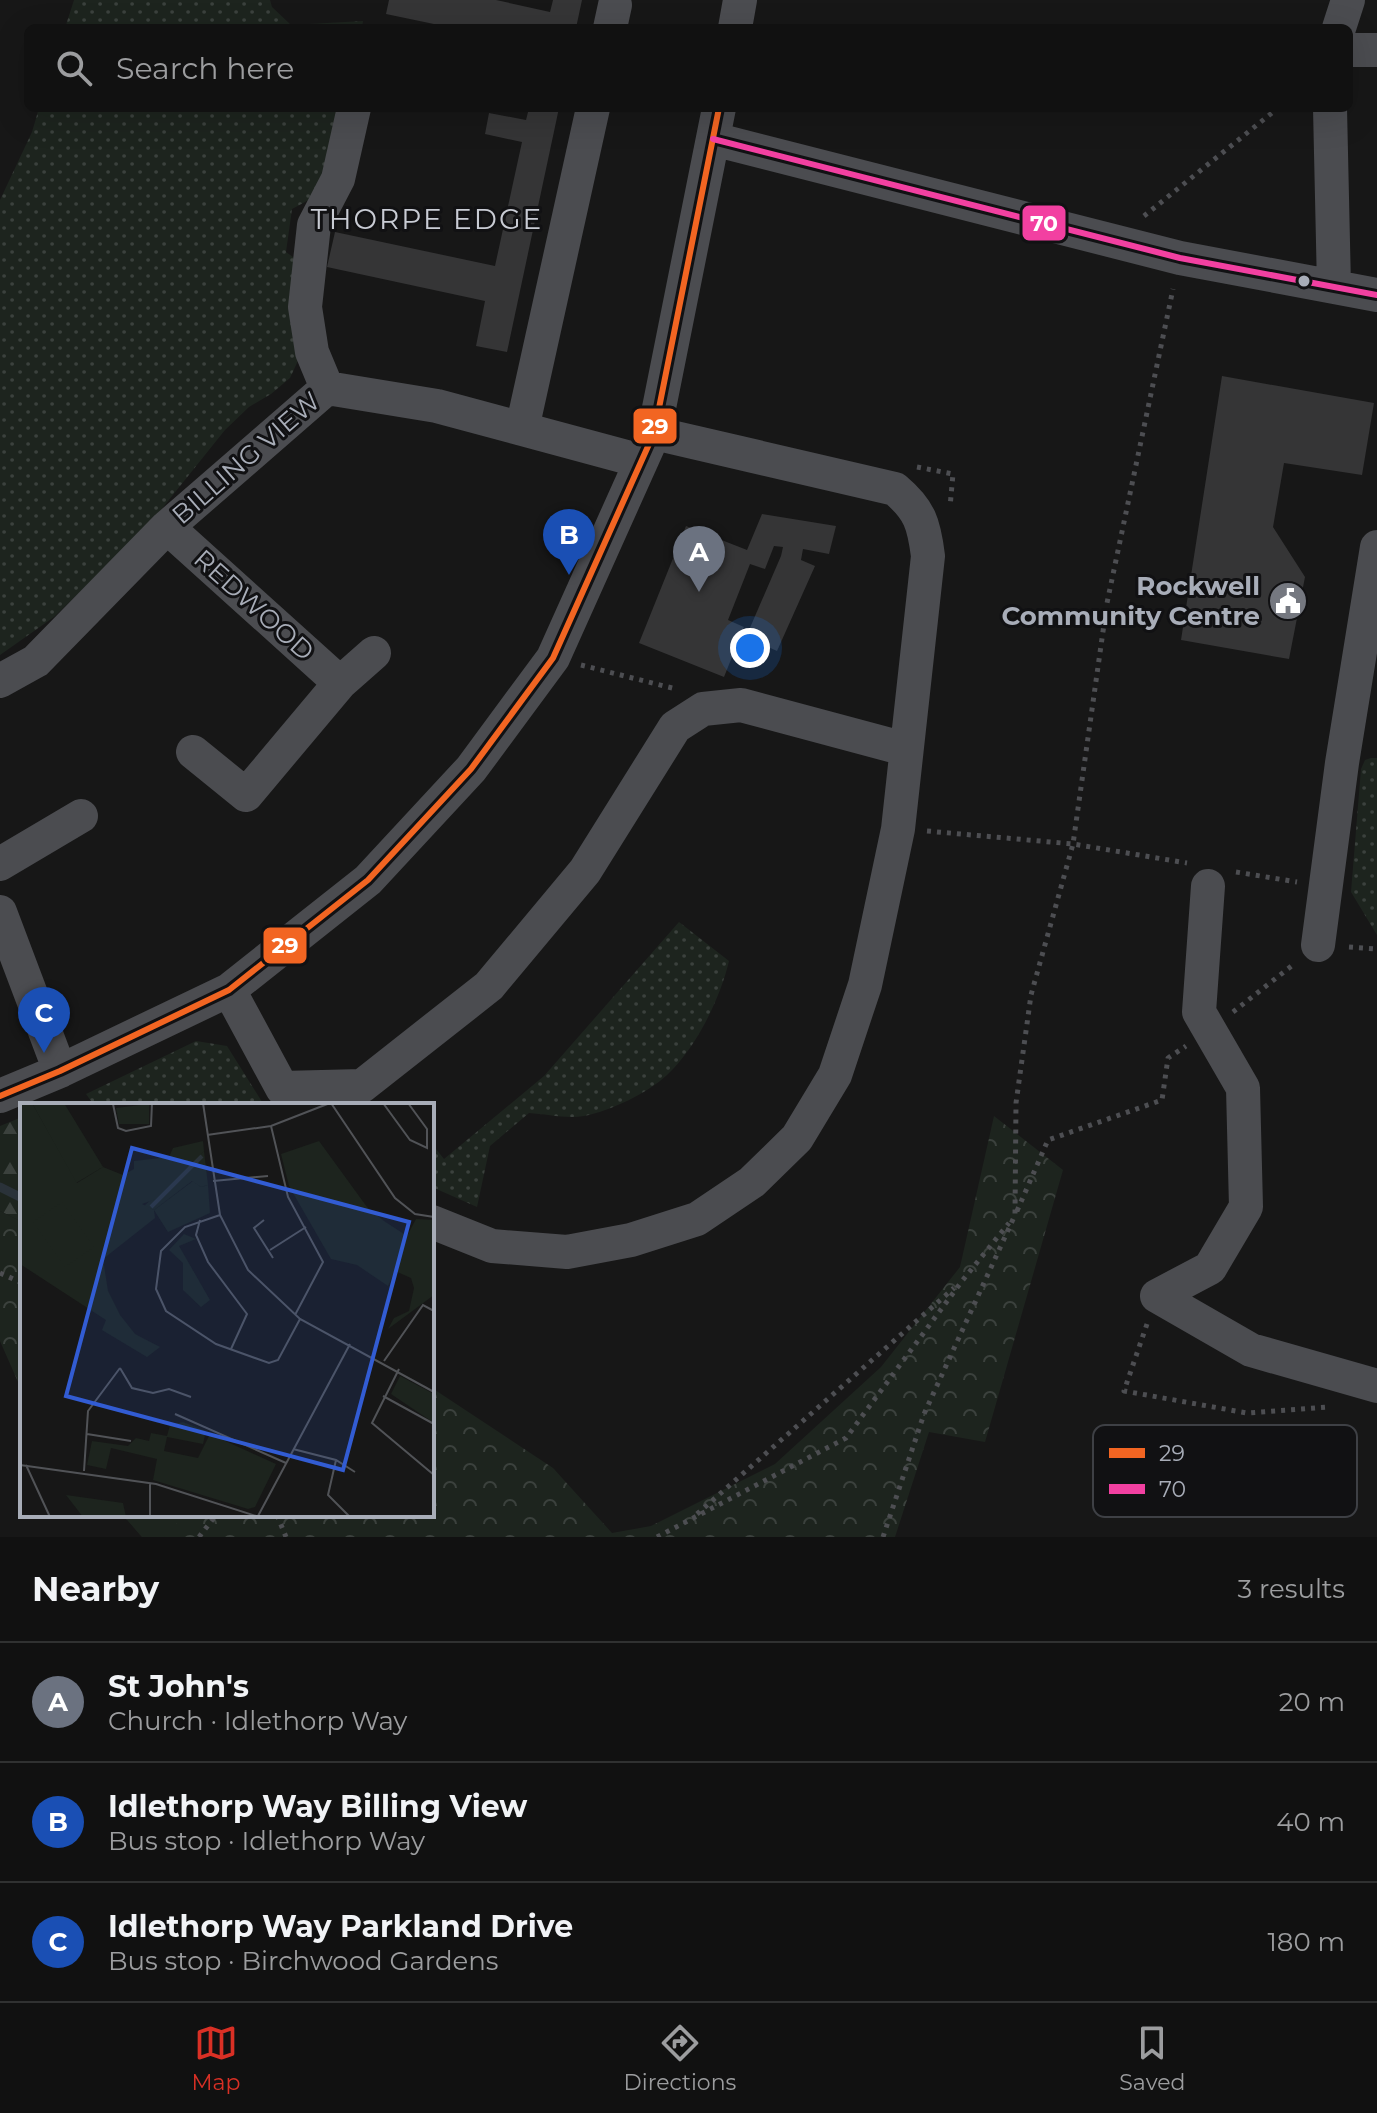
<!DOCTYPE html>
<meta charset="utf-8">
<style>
body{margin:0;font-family:Montserrat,sans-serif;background:#1e1f1f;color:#f1f3f6}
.you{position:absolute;left:750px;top:648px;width:28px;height:28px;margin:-20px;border:6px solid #fff;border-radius:50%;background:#1a73e8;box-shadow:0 0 0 12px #1a73e833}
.badge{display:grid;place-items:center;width:52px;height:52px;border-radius:50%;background:#d93025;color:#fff;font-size:26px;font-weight:700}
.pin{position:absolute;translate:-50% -66px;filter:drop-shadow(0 2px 4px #0008)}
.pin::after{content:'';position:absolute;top:42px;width:28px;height:24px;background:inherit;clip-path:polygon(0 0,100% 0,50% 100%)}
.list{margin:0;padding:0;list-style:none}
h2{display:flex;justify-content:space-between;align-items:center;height:104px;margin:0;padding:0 32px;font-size:34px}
h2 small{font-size:26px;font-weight:400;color:#9c9d9f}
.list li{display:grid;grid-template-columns:52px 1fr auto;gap:24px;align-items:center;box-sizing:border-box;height:120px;padding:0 32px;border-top:2px solid #303131}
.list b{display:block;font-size:30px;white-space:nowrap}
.list p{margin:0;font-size:26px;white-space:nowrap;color:#9c9d9f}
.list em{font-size:26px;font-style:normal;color:#9c9d9f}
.icon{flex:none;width:44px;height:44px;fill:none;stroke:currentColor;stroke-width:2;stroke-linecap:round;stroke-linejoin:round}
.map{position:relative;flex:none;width:1377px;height:1537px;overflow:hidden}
.search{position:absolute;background:#111;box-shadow:0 8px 32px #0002;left:24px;right:24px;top:24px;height:88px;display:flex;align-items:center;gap:20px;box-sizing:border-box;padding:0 28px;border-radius:12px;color:#9c9d9f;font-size:30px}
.sheet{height:464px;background:#111}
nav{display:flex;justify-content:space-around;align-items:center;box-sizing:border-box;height:112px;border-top:2px solid #303131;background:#111;font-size:22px;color:#9c9d9f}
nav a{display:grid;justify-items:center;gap:4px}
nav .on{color:#d93025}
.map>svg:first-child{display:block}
</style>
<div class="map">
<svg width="1377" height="1537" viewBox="0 0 1377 1537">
<defs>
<pattern id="grass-dots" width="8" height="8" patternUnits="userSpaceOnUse" patternTransform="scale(2)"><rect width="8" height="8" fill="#1d241e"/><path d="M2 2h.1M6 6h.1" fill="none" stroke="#3b413d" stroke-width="1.8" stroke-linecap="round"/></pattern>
<pattern id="forest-firs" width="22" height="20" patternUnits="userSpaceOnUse" patternTransform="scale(2)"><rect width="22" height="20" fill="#1d241e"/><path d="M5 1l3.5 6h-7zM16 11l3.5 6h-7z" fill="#3b413d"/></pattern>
<pattern id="park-crowns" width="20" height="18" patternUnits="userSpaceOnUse" patternTransform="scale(2)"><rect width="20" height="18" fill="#1d241e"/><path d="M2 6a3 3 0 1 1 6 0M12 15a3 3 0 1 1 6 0" fill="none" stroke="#3b413d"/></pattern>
</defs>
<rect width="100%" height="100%" fill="#171717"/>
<!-- grass -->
<path fill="url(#grass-dots)" d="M74,0H270L272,7L291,25L363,21L362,28H65Z
M39,108H341L320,194L292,209L286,252L300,262L302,352L290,378L271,394L249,407L225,430L148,526L54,617L0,655V200L32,132Z
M1371,758H1377V935L1351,892L1361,769L1365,760Z
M679,922L729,961C720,999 696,1048 667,1075C648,1093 610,1111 584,1116C567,1119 546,1114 529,1113L490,1146L477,1207L432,1187V1144L444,1159L544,1076Z
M196,1041L227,1046L264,1105H94L86,1094Z"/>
<!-- forest -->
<path fill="url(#forest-firs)" d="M22,1117V1222L0,1211V1126Z"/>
<!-- park -->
<path fill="url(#park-crowns)" d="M994,1116L1063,1170L985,1442L929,1432L895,1537H142L123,1515H432V1388L553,1468L612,1533L651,1526L775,1464L881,1367L960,1267Z
M0,1211L22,1222V1391L0,1341Z"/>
<!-- pitch -->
<path fill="#1d241e" d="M123,1515H185L164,1537H142Z"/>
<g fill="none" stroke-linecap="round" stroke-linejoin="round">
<!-- stream -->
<path stroke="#2a3239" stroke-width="9" d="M0,1187L22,1198"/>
</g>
<!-- building -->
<path fill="#353536" d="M389,0H496L550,12L553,0H582L576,28H453L386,14Z
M529,108H559L507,352L476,346L485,301L327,267L335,232L495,266L522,142L485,134L489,113L526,120Z
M1222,376L1374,403L1362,475L1284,463L1273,527L1305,577L1289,659L1181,640Z
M762,514L836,526L829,554L803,549L801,560L815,566L777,651L746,637L781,556L783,547L774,546L765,569L750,564L728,620L744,627L724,677L639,643L686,526L747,550Z"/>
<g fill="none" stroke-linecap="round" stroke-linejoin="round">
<!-- path -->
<path stroke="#4d4e52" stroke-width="5" stroke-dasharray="4 6" stroke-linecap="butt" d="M1144,216L1278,108
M917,467L953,474L950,507
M581,665L676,689
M927,831L1073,844L1187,863
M1236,872L1297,882
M1349,947L1377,949
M1233,1012L1294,964
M1017,1211L1048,1140L1162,1100L1168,1058L1186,1046
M0,1273L22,1283
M1147,1324L1124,1391L1247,1413L1328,1407
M697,1514L954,1288
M277,1515L286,1537
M199,1537L216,1515
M657,1537L846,1438L962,1281L1009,1223
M883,1537L924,1414L1015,1215L1016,1103L1031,995L1073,844L1107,603L1173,289"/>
<!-- minor -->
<path stroke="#4b4c50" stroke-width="34" d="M610,28L615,5
M735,28L740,0
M1339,28L1348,0
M1349,50H1377
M1330,108L1334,287
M713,139L1180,258L1377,295
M327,388L312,352L305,307L314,225L338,179L354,108
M522,429L593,108
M167,527L340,683
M0,681L36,661L167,527L327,388L437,406L641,461
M193,752L246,795L340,683L374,653
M0,864L81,816
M0,912L60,1071
M1318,945L1342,763L1377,547
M229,990L282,1088L295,1103
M282,1088L362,1086L489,986L585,871L675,727L703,709L741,705L905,749
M0,1096L60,1071L229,990L368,880L471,769L553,658L654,433L719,108
M432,1222L492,1246L567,1252L631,1240L697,1219L752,1182L797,1138L835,1075L865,985L898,829L928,556C924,524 920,510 895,489L654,433
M1157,1296L1210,1268L1246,1207L1243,1088L1199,1012L1208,886
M1157,1296L1251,1350L1377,1386"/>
<!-- bus-1 casing -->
<g stroke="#111113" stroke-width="12">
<path id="bus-1" d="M0,1096L60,1071L229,990L368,880L471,769L553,658L654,433L719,108"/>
</g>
<!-- bus-2 casing -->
<g stroke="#111113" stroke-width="12">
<path id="bus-2" d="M713,139L1180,258L1377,295"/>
</g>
<!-- bus-1 -->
<use href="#bus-1" stroke="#f26522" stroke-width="6"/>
<!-- bus-2 -->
<use href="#bus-2" stroke="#f240a1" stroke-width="6"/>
</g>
<!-- icons -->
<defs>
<g id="civic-disc" transform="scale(2)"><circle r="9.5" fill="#757880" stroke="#111113"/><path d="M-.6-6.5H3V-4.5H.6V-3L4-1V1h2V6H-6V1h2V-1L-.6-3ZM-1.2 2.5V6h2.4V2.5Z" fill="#fff"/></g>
</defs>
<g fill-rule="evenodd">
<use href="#civic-disc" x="1288" y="601"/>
</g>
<!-- markers -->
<circle fill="#a8adb8" stroke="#111113" stroke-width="3" cx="1304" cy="281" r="7"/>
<g text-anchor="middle" stroke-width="6" stroke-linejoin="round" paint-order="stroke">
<!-- street labels -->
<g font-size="26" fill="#a8adb8" stroke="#111113">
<text transform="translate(246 458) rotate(-41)" y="9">BILLING VIEW</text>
<text transform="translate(254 605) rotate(42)" y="9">REDWOOD</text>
</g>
<!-- poi labels -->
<g font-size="26" font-weight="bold" fill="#a8adb8" stroke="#111113" text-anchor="end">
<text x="1260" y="595">Rockwell<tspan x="1260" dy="30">Community Centre</tspan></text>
</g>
<!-- neighbourhood labels -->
<g font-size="28" letter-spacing="2" fill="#c9ccd4" stroke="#111113">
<text x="427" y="229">THORPE EDGE</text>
</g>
</g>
<!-- overview -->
<g transform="translate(20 1103)">
<rect width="414" height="414" fill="#171717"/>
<path d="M12,0H44L83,64L56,80ZM129,1V21H99L96,5ZM299,38L347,104L364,118L387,133L396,116L414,117V192L368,226L374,215L389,208L394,185L391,175L375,168L368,183L337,162L311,156L269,83L261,51ZM173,78L181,84L188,82L190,110L148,129L134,107ZM164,131L176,136L159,143L190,197L181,204L163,187V160L149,147ZM380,273L414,291V320L371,291ZM163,319L186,328L183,341L147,334L144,348L178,355L190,331L256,361L235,404L228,406L133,377L137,356L91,345L86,366L67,362L72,338L108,343L116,335L129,338L131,330L147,333L150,322ZM46,392L103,400L106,414H63Z" fill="#1d241e"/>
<path d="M184,48L188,82L181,84L172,78L134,107L123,104Z" fill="#1d241e"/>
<path d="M0,0H12L57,80L83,64L103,72L114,66V58L149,54L153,45L183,38L184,48L136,96L122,101L134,107L135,115L83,156L88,188L100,212L115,231L140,244L127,254L82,227L86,217L0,161Z" fill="#1d241e"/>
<path d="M42,99L74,144L45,164L13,119Z" fill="#1d241e"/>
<path fill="none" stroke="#2a3239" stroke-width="4" d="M131,104L182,53"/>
<path fill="none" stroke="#515357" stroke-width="2" d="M60,0H96M183,0L200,112L228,167L280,216L414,289M311,0L375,95L395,111L414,114M363,0L390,37L407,45V26L388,0M93,1L98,25L106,28L131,23L132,0M251,23L268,94L303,159L275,212M187,32L251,23L310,0M193,78L248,73M200,112L165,124L141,148L136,186L146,208L196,241L249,260L258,257L280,216M180,117L176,132L188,159L227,211L211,246M244,117L234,125L253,155M250,147L286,124M364,258L403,202L414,208M100,265L112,285L133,290L149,286L171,294M379,266L352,320L414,372M363,293L414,321M155,311L266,360M67,331L111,338M273,346L316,357L335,369M316,357L308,392L330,414M0,362L136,381L239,414M6,362L30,414M64,368L68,308L100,265M130,380V414M238,413L330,241"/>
<path fill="#325cd3" fill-opacity="0.15" stroke="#325cd3" stroke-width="4" d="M112,45L389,119L323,367L46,293Z"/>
<rect width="414" height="414" fill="none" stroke="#a8adb8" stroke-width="4"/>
</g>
<!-- legend -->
<rect x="1093" y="1425" width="264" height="92" rx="12" fill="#111113" stroke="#3e4045" stroke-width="2"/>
<rect x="1109" y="1448" width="36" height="10" fill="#f26522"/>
<rect x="1109" y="1484" width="36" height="10" fill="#f240a1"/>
<g font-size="22" fill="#a8adb8">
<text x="1159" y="1461">29</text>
<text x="1159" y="1497">70</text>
</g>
<g stroke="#111113" stroke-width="3">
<rect x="1021" y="204" width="46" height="38" rx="8" fill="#f240a1"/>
<rect x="632" y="407" width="46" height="38" rx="8" fill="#f26522"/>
<rect x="262" y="926" width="46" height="39" rx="8" fill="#f26522"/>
</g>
<g font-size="22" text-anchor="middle" font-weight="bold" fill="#fff">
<text x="1044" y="231">70</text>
<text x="655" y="434">29</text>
<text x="285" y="953">29</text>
</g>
</svg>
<div class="you"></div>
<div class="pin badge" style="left:699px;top:592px;background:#6b7280">A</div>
<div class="pin badge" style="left:569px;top:575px;background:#1a4fb4">B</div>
<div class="pin badge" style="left:44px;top:1053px;background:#1a4fb4">C</div>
<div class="search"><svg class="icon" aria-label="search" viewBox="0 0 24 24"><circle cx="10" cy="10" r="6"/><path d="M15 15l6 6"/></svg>Search here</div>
</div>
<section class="sheet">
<h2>Nearby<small>3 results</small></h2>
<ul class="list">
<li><span class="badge" style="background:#6b7280">A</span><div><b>St John's</b><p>Church · Idlethorp Way</p></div><em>20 m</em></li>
<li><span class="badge" style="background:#1a4fb4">B</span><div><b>Idlethorp Way Billing View</b><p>Bus stop · Idlethorp Way</p></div><em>40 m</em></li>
<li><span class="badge" style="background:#1a4fb4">C</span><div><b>Idlethorp Way Parkland Drive</b><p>Bus stop · Birchwood Gardens</p></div><em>180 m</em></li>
</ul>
</section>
<nav>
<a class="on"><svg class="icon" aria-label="map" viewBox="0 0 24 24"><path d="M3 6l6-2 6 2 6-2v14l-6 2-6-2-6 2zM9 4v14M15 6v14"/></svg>Map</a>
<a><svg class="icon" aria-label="directions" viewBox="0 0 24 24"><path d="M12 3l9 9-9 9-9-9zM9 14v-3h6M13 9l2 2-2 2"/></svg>Directions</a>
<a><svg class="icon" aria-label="saved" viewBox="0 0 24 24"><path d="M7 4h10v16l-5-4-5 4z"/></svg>Saved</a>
</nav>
